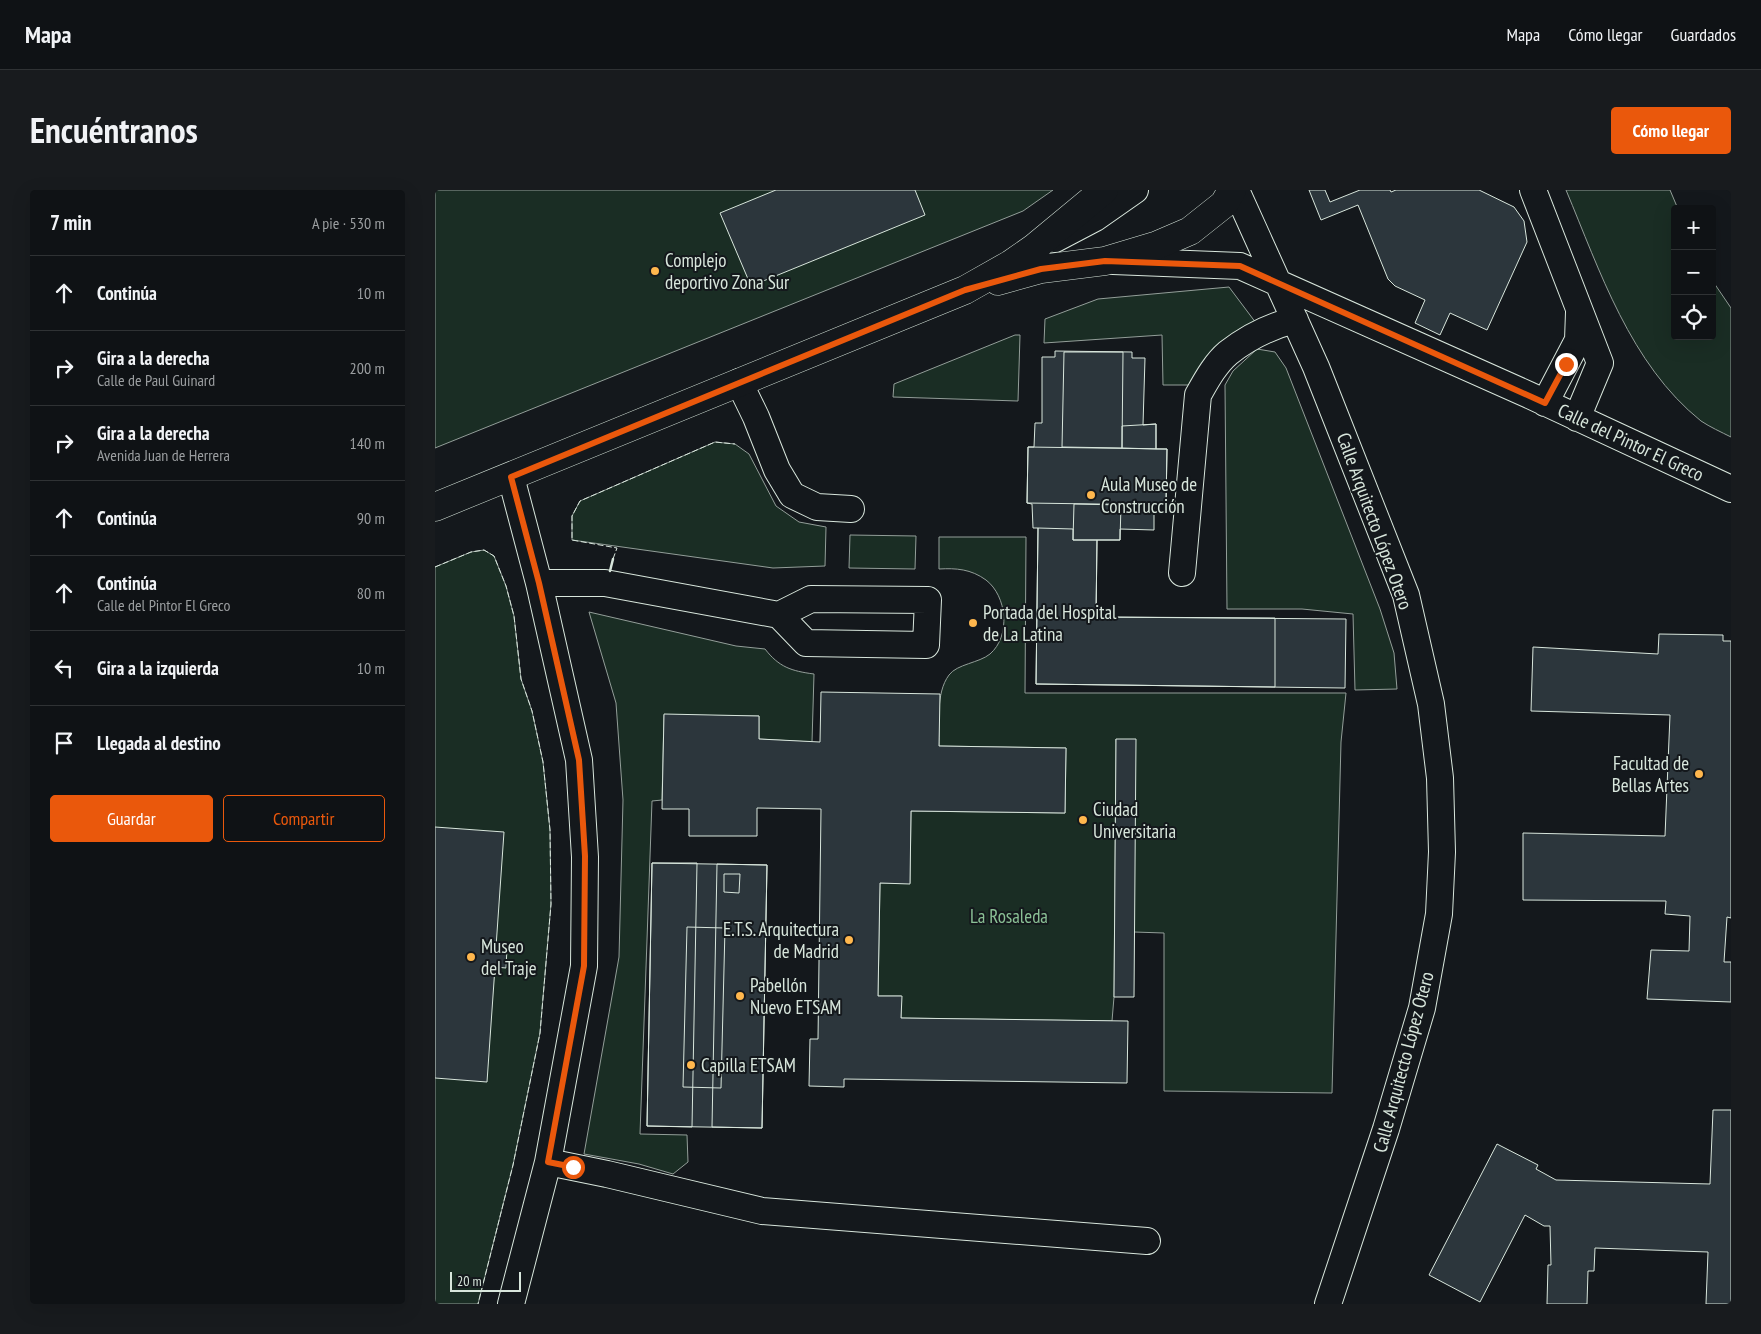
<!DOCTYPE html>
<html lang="es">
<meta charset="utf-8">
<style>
body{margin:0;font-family:"PT Sans Narrow",sans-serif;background:#181b1e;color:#f1f3f6}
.controls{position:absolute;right:15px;top:15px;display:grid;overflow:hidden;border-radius:5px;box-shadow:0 5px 20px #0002}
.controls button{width:45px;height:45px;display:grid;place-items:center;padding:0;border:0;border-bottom:1px solid #2f3234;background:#0f1215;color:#f1f3f6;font:25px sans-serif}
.scale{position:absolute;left:15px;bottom:12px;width:71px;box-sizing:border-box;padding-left:5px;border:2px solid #d8e6dc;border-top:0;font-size:14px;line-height:18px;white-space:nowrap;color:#d8e6dc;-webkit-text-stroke:4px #14181c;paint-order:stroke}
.stop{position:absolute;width:15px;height:15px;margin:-11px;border:4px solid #ea580c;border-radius:50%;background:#fff}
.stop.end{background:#ea580c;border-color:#fff;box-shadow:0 1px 5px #0008}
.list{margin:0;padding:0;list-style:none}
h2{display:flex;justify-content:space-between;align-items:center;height:65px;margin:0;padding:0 20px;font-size:21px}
h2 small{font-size:16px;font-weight:400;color:#9b9ea0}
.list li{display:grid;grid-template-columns:32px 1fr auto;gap:15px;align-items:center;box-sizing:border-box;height:75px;padding:0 20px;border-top:1px solid #2f3234}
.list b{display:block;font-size:19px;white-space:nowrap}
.list p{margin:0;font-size:16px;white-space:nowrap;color:#9b9ea0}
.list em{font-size:16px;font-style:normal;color:#9b9ea0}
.actions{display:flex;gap:10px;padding:15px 20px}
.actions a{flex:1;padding:11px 0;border:1px solid #ea580c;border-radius:5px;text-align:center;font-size:18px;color:#ea580c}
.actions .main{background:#ea580c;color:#fff}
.icon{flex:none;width:28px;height:28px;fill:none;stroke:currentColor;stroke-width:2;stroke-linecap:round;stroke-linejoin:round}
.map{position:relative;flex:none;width:1296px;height:1114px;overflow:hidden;border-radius:5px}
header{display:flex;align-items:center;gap:30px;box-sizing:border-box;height:70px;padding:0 25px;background:#0f1215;border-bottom:1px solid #2f3234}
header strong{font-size:24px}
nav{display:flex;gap:28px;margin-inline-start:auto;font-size:18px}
.intro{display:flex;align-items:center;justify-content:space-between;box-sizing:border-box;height:120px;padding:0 30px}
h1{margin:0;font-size:35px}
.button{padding:12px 22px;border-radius:5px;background:#ea580c;color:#fff;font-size:18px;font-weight:700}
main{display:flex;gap:30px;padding:0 30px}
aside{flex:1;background:#0f1215;border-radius:5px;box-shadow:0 5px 20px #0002}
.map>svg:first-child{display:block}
</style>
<header>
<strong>Mapa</strong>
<nav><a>Mapa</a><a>Cómo llegar</a><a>Guardados</a></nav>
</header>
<div class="intro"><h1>Encuéntranos</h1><a class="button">Cómo llegar</a></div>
<main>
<aside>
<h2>7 min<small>A pie · 530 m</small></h2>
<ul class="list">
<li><svg class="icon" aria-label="ahead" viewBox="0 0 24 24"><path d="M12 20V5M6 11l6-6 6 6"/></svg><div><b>Continúa</b></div><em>10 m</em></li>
<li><svg class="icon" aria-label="right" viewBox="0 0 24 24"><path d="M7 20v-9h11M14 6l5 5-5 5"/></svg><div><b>Gira a la derecha</b><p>Calle de Paul Guinard</p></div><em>200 m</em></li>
<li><svg class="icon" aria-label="right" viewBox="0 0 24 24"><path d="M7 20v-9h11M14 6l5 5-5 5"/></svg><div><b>Gira a la derecha</b><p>Avenida Juan de Herrera</p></div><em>140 m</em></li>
<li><svg class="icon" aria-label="ahead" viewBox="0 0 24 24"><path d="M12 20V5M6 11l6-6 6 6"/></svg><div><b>Continúa</b></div><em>90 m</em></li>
<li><svg class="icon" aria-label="ahead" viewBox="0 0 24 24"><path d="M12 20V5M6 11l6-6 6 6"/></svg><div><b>Continúa</b><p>Calle del Pintor El Greco</p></div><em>80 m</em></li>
<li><svg class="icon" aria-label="left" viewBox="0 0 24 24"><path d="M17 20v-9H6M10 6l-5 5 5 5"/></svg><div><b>Gira a la izquierda</b></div><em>10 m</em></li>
<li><svg class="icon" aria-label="arrive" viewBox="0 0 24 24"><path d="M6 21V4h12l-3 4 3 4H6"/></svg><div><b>Llegada al destino</b></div></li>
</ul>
<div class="actions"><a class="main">Guardar</a><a>Compartir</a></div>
</aside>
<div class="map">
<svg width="1296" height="1114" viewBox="0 0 1296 1114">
<rect width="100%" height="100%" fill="#14181c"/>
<!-- green -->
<path fill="#1a2d24" stroke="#939e99" d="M0,0H618L588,21L0,258Z
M1131,0H1235L1243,19H1240V146H1277V90L1296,118V247C1286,242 1275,237 1266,231C1195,174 1165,81 1131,0Z
M794,97L821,133L759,195H728L727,145L609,153L610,129L663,109Z
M580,145H585L583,211L458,207L459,194Z
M822,159L840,162L851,178L945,419L959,463L962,499L920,500L918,424L867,419H792L790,195L798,181Z
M280,252L300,254L314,264L341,316L364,332L391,337L390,376L338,378L137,350V326L145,311Z
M415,345L481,346L480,379L414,378Z
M504,347H591L590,503H911L906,552L897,903L729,901V743L699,742L681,549L679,807L677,831L466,828V806H443L445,693H475L476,621L630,623L631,558L504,556C505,534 500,504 514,485C522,474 544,473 555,464C576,446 572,406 551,390C536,379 521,378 504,379Z
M49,360L59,366L71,396L79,426L86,489L97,521L108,572L115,640L116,714L105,843L78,975L43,1114H0V377L36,362Z
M154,422L301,456L330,459C344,477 356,481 379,484L377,552L324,549V526L229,525L227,610L217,611L205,944L252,945L253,972L238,984L204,974L149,964L184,767L188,610L181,513Z"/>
<!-- building -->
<path fill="#2c363c" stroke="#d8e6dc" d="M341,0H480L490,25L316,96L285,23Z
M874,0H890L895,12L925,0H955L956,2L961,0H1044L1079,17L1089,31L1092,52L1052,140L1015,123L1005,145L980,133L990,110L960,96L953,89L923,15L886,30Z
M620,161L697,162V168H710L708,235L721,234V259H732L731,315H719V340L685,339V350H662L661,427L911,429L910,498L601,494L603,338H598L597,314L592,313L593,257H599L600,233H607V167H620Z
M629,162H688L687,258L627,257Z
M721,234V259L687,258V236Z
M593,257L732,259L731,315L592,313Z
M639,314L686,315L685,350H638Z
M603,338L638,339V350H662L661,427L840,428V497L601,494Z
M1224,444L1288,445V451H1296V728L1292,727L1289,772H1296V812L1212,809L1216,760L1254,761L1255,726L1230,724L1231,711L1088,710V643L1230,646L1235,525L1096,521L1098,457L1223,464Z
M386,502L505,504L504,556L631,558L630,623L476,621L475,694L445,693L443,806H467L466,828L693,831L692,893L409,889V897L374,896L375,849H383L386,619L322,618V646H254V619H227L229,524L324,526V549L385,552Z
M681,549H701L699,807H679Z
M0,637L69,642L61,757L72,758L71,778L60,777L52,892L0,888Z
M217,673L332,675L327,938L212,936Z
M217,673H262L257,937L212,936Z
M282,674L332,675L327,938L277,937Z
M289,684H305L304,703L289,702Z
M252,737L290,738L286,898L248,897Z
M1278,920H1296V1114H1271L1273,1062L1160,1058L1159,1081H1153L1152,1114H1112L1113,1075H1116L1115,1036H1109L1090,1025L1045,1112L994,1085L1062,954L1103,975L1101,979L1121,990L1275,994Z"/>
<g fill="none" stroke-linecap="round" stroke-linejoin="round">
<!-- minor casing -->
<g stroke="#d8e6dc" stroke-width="28">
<path id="minor" d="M801,0L881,177L971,405L996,514L1005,588L1007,662L1004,724L987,818L951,939L893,1114
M1098,0L1165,173L1142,228
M620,49L660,28L700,0
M678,71L805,76L1094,205L1296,299
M304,192L321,227L342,280L357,305L382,317L416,319
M1110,213L1143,150L1144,122
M747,383L763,205C771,191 780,174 793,163C812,148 836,136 860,130
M104,393H170L344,425L371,453L491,455L493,410L376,409L344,425
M113,972L172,984L327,1021L712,1051
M76,1114L113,972L149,776L150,667L144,570L104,393L76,287"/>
</g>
<!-- major casing -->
<g stroke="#d8e6dc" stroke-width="29">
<path id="major" d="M563,91L606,79L670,71L720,56L755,41L789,14L797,0
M0,317L530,100L576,74L599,58L669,0"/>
</g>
<!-- minor -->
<use href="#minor" stroke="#14181c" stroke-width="26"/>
<!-- major -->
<use href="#major" stroke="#14181c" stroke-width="28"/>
<!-- fence -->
<path stroke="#d8e6dc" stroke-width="1" stroke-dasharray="6 2.5" stroke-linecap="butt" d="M178,369L182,358L137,350V326L145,311L280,252L300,254
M0,377L36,362L49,360L59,366L71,396L79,426L86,489L97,521L108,572L115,640L116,714L105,843L78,975L43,1114"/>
<!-- wall -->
<path stroke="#d8e6dc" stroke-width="2.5" d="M175,381L178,369"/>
</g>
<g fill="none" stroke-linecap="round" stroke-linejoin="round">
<!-- route -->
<path stroke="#ea580c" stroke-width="6" d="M138,977L113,972L149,776L150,666L144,570L104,393L76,287L530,100L606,79L670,71L805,76L1110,213L1131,174"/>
</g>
<!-- markers -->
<g fill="#ffb74d" stroke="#14181c" stroke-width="2">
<circle cx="220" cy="81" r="5"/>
<circle cx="656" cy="305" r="5"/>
<circle cx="538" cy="433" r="5"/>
<circle cx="1264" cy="584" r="5"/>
<circle cx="648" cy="630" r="5"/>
<circle cx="414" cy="750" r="5"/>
<circle cx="36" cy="767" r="5"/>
<circle cx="305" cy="806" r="5"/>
<circle cx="256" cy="875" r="5"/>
</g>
<g text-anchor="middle" stroke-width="4" stroke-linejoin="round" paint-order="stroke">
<!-- poi labels -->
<g font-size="19" fill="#d8e6dc" stroke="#14181c" text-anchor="start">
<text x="230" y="77">Complejo<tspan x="230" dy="22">deportivo Zona Sur</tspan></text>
<text x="666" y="301">Aula Museo de<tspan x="666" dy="22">Construcción</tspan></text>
<text x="548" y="429">Portada del Hospital<tspan x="548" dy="22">de La Latina</tspan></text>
<text x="1254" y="580" text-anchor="end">Facultad de<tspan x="1254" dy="22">Bellas Artes</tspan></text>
<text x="658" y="626">Ciudad<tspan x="658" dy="22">Universitaria</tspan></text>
<text x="404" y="746" text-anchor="end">E.T.S. Arquitectura<tspan x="404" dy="22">de Madrid</tspan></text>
<text x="46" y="763">Museo<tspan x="46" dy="22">del Traje</tspan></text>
<text x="315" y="802">Pabellón<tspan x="315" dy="22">Nuevo ETSAM</tspan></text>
<text x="266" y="882">Capilla ETSAM</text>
</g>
<!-- street labels -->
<g font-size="19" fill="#d8e6dc" stroke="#14181c">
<text transform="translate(1196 252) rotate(25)" y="7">Calle del Pintor El Greco</text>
<text transform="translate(940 331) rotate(70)" y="7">Calle Arquitecto López Otero</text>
<text transform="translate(968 872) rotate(-75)" y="7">Calle Arquitecto López Otero</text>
</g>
<!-- park labels -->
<g font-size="19" fill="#8ac095" stroke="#14181c">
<text x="574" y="733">La Rosaleda</text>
</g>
</g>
</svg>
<div class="controls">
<button>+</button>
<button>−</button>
<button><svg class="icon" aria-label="locate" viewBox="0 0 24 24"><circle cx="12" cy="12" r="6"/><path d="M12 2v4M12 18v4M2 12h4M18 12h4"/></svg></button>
</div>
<div class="scale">20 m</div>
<div class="stop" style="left:138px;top:977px"></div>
<div class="stop end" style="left:1131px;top:174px"></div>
</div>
</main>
